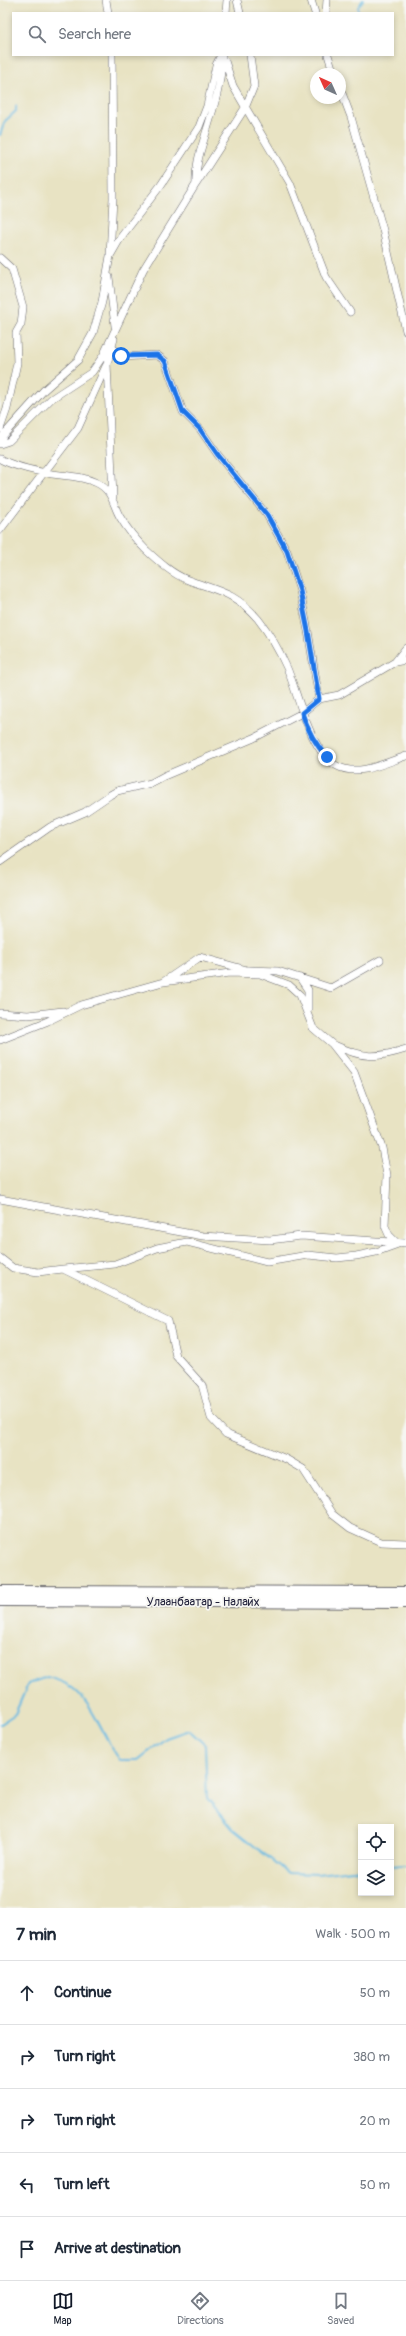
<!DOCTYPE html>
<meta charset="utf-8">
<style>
body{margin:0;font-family:Pangolin,sans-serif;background:#f6f6f7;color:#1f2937}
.controls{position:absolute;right:12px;bottom:12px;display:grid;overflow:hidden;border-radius:0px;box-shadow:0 2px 6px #0003}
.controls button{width:36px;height:36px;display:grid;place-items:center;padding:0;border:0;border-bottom:1px solid #e0e1e3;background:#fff;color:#1f2937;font:20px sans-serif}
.compass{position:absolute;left:310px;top:68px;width:36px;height:36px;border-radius:50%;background:#fff;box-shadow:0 2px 6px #0003;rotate:315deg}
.stop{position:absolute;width:12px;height:12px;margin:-9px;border:3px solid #1a73e8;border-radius:50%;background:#fff}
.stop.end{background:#1a73e8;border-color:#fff;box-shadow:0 1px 4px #0008}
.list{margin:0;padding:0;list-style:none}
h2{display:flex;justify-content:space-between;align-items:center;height:52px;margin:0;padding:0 16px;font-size:17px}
h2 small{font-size:13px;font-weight:400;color:#747a83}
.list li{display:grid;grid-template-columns:26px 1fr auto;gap:12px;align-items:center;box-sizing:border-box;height:64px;padding:0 16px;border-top:1px solid #e0e1e3}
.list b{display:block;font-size:15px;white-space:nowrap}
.list em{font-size:13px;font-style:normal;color:#747a83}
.icon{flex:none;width:22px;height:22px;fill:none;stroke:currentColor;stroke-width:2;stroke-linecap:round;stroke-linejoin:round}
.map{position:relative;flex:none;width:406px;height:1908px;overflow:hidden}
.search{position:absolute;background:#fff;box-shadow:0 2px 6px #0003;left:12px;right:12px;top:12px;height:44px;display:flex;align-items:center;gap:10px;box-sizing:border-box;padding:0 14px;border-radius:0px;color:#747a83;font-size:15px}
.sheet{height:372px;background:#fff}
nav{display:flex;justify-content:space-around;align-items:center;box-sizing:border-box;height:56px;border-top:1px solid #e0e1e3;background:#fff;font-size:11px;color:#747a83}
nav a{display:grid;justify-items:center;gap:2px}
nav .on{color:#111827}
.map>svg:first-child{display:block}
</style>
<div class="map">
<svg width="406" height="1908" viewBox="0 0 406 1908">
<rect width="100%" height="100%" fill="#f6f6f2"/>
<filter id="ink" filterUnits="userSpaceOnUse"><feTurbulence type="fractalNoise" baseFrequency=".025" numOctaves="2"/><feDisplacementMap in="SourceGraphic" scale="8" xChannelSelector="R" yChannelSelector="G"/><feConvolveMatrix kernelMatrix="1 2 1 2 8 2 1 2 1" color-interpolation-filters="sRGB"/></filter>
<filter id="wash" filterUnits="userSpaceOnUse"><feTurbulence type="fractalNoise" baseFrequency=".012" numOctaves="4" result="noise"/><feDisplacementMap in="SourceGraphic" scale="16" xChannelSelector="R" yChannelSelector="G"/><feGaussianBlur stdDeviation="0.9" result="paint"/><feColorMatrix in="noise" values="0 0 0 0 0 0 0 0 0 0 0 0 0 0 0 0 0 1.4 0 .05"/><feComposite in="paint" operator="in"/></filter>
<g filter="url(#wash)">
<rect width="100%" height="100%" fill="#e8e3c3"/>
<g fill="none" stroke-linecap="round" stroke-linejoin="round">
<!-- stream -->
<path stroke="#67bae3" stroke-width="2" d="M358,13V7L363,0
M0,135L5,121L16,111V106
M0,1724L15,1714L28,1684L47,1677C54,1679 62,1681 68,1685C93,1700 102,1737 120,1760H138L166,1738L189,1730L205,1745L207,1798L233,1829L288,1873L317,1874L361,1869
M391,1866L406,1865"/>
</g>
</g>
<g filter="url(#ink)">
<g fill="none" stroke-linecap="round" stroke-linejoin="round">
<!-- minor casing -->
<g stroke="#67666b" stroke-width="8">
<path id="minor" d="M106,0L108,13
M237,0L240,13
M311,0L315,13
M226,13L227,0
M326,13L327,0
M328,55L334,74
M225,61L233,86L290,183L326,277L350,312
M340,88L351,117L383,230L406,331
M196,184L245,108L254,86L250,55
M110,255L113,198L112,55
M0,258L12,269L23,307L21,324L16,333L17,363L7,409L0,429
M109,277L115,326
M112,347L121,357L157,355L165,361L183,412L200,429L218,455L267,515L287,551L300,591L308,631L319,699
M0,439L44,390L78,360L93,333L102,302L110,256L121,237L161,185L199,127L207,106L216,65L221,55
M0,444L9,441L51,399L92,372L103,356L143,270L196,184C195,167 200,152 205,136C213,110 222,83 222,55
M0,459C15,467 35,471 52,474C67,476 83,476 97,483C113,491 112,503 120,517C126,527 137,541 146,550C158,561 172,574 188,580C218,591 235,592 258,619C270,634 279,650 287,668C298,694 310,752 337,766C358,777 385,763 406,756
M113,497L107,364L114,339
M0,530L78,428L106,366
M395,662L406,648
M0,862L50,827L85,812L110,795L117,791L151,783L164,776L254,738L302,713L319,699L339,695L395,662L406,660
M300,978L308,990V1009
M163,982L200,957L247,970L278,971L331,988L380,960
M0,1013L28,1015L63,1011
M0,1040L48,1021L81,1005L163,982L230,973L260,974L289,985L300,995L313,1028L332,1044L354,1072L382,1148L387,1175L385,1226L389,1235L398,1244L376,1252L356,1256L337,1258L308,1255L267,1262L187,1242L157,1248L115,1264L63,1269
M334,1045C363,1058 375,1059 406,1049
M0,1199L203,1236L270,1240L301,1236L406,1243
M0,1258L13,1268L38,1272L63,1269L168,1321L176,1356L202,1385L211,1418L226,1434L286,1459L303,1469L332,1514L350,1528L381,1542L406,1543"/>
</g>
<!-- trunk casing -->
<g stroke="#67666b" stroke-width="14">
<path id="trunk" d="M0,1592L406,1593
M0,1600L406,1602"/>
</g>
<!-- minor -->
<use href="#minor" stroke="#fff" stroke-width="7"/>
<!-- trunk -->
<use href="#trunk" stroke="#fff" stroke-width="12"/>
</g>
</g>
<g fill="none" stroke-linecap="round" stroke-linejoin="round" filter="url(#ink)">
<!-- route -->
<path stroke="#1a73e8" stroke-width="5" d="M121,356L157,355L165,361L183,412L200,429L218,455L267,515L287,551L300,591L308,631L319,699L302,713C307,729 315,744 327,757"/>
</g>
<g text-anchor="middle" stroke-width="3.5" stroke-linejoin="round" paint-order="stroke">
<!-- street labels -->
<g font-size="12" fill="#22223b" stroke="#f6f6f2">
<text x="203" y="1606">Улаанбаатар - Налайх</text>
</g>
</g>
</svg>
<div class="controls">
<button><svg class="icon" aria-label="locate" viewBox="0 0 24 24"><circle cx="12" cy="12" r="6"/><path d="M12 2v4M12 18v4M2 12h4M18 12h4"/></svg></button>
<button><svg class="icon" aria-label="layers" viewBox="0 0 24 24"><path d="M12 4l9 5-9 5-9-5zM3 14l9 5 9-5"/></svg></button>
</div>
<svg class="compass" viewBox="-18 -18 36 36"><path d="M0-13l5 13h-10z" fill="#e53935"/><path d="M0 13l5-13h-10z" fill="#747a83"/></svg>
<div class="stop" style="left:121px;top:356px"></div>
<div class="stop end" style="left:327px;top:757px"></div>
<div class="search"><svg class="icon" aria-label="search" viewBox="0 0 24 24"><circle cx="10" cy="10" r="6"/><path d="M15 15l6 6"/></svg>Search here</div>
</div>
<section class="sheet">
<h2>7 min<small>Walk · 500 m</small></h2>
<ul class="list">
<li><svg class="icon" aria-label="ahead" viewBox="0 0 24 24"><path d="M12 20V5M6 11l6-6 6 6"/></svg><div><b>Continue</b></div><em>50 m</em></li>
<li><svg class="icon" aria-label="right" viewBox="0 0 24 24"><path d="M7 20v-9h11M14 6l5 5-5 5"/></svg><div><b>Turn right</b></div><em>380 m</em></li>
<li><svg class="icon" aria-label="right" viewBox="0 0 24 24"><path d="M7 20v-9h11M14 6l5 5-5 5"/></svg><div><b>Turn right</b></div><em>20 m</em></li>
<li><svg class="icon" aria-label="left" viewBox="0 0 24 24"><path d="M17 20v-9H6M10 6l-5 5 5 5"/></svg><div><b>Turn left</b></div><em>50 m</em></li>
<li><svg class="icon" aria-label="arrive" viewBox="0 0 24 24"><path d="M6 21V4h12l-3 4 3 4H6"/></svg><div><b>Arrive at destination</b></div></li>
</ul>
</section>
<nav>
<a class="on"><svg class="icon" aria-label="map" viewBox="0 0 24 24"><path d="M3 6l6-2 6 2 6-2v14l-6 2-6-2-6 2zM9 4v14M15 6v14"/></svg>Map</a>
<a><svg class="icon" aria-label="directions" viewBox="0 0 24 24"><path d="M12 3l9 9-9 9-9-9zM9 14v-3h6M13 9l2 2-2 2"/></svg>Directions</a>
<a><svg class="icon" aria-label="saved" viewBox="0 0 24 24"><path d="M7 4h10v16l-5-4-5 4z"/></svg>Saved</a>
</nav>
